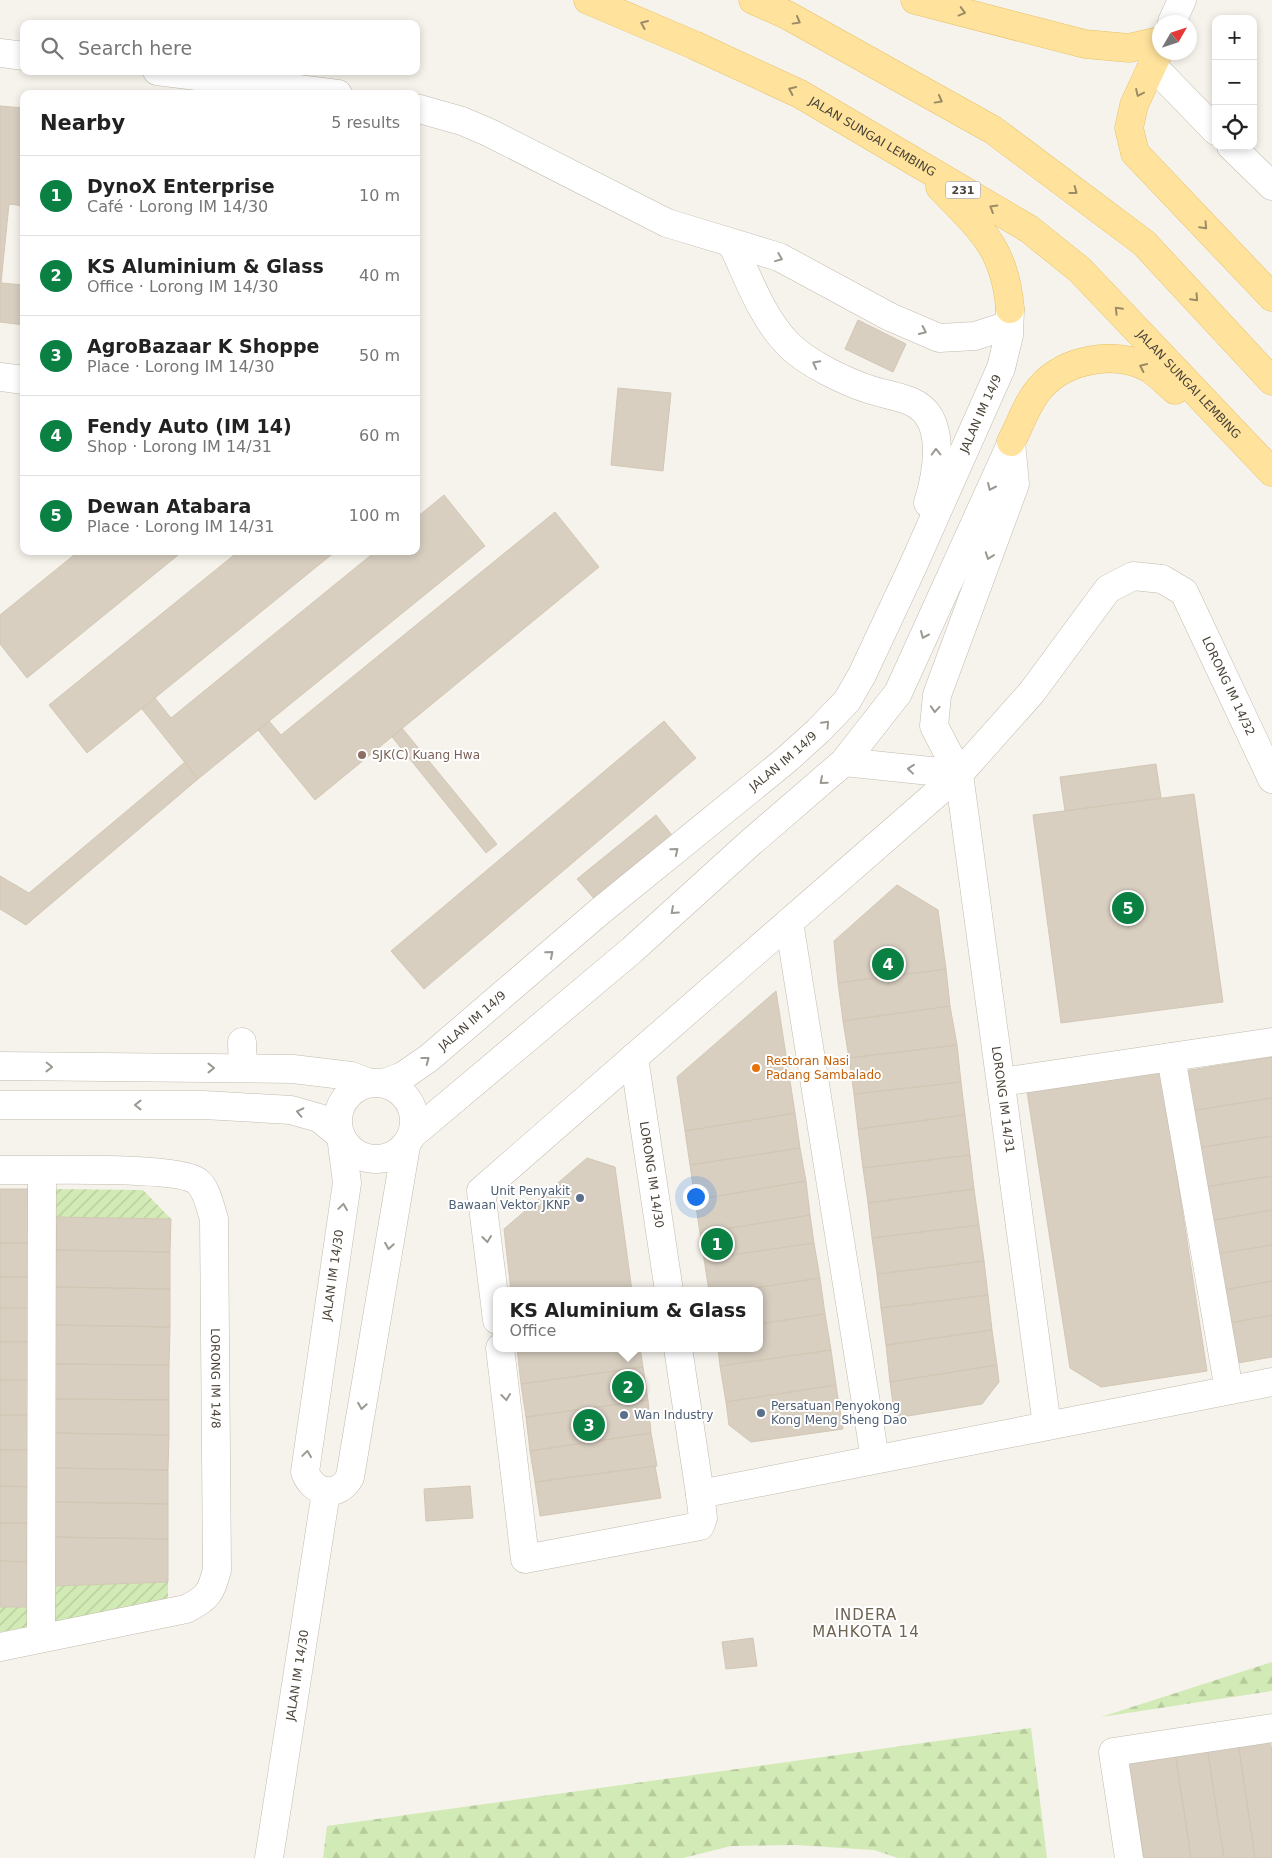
<!DOCTYPE html>
<meta charset="utf-8">
<style>
body{margin:0;font-family:"DejaVu Sans",sans-serif;background:#f6f6f6;color:#222}
.controls{position:absolute;right:15px;top:15px;display:grid;overflow:hidden;border-radius:10px;box-shadow:0 2px 8px #0003}
.controls button{width:45px;height:45px;display:grid;place-items:center;padding:0;border:0;border-bottom:1px solid #e0e0e0;background:#fff;color:#222;font:25px sans-serif}
.compass{position:absolute;left:1152px;top:15px;width:45px;height:45px;border-radius:50%;background:#fff;box-shadow:0 2px 8px #0003;rotate:51deg}
.you{position:absolute;left:695px;top:1196px;width:18px;height:18px;margin:-12px;border:4px solid #fff;border-radius:50%;background:#1a73e8;box-shadow:0 0 0 8px #1a73e833}
.badge{display:grid;place-items:center;width:32px;height:32px;border-radius:50%;background:#0b8043;color:#fff;font-size:16px;font-weight:700}
.pin{position:absolute;translate:-50% -50%;border:2px solid #fff;box-shadow:0 1px 5px #0006}
.popup{position:absolute;left:493px;top:1287px;width:270px;height:65px;box-sizing:border-box;display:grid;place-content:center;border-radius:10px;background:#fff;filter:drop-shadow(0 1px 4px #0005);font-size:16px;white-space:nowrap;color:#767676}
.popup b{font-size:19px;color:#222}
.popup::after{content:'';position:absolute;left:50%;top:100%;margin-left:-10px;border:10px solid transparent;border-top-color:#fff}
.list{margin:0;padding:0;list-style:none}
h2{display:flex;justify-content:space-between;align-items:center;height:65px;margin:0;padding:0 20px;font-size:21px}
h2 small{font-size:16px;font-weight:400;color:#767676}
.list li{display:grid;grid-template-columns:32px 1fr auto;gap:15px;align-items:center;box-sizing:border-box;height:80px;padding:0 20px;border-top:1px solid #e0e0e0}
.list b{display:block;font-size:19px;white-space:nowrap}
.list p{margin:0;font-size:16px;white-space:nowrap;color:#767676}
.list em{font-size:16px;font-style:normal;color:#767676}
.icon{flex:none;width:28px;height:28px;fill:none;stroke:currentColor;stroke-width:2;stroke-linecap:round;stroke-linejoin:round}
.map{position:relative;flex:none;width:1272px;height:1858px;overflow:hidden}
.search{position:absolute;background:#fff;box-shadow:0 2px 8px #0003;left:20px;top:20px;width:400px;height:55px;display:flex;align-items:center;gap:12px;box-sizing:border-box;padding:0 18px;border-radius:10px;color:#767676;font-size:19px}
.panel{position:absolute;background:#fff;box-shadow:0 2px 8px #0003;left:20px;top:90px;width:400px;height:465px;border-radius:10px}
.map>svg:first-child{display:block}
</style>
<div class="map">
<svg width="1272" height="1858" viewBox="0 0 1272 1858">
<defs>
<pattern id="forest-firs" width="22" height="20" patternUnits="userSpaceOnUse" patternTransform="scale(1.25)"><rect width="22" height="20" fill="#d2eab5"/><path d="M5 1l3.5 6h-7zM16 11l3.5 6h-7z" fill="#b6ca9c"/></pattern>
<pattern id="garden-furrows" width="10" height="10" patternUnits="userSpaceOnUse" patternTransform="scale(1.25)"><rect width="10" height="10" fill="#d2eab5"/><path d="M-1 1l2-2M0 10L10 0M9 11l2-2" fill="none" stroke="#b6ca9c"/></pattern>
</defs>
<rect width="100%" height="100%" fill="#f6f3ec"/>
<!-- forest -->
<path fill="url(#forest-firs)" d="M1272,1662V1691L1101,1717Z
M1031,1728L1047,1858H898L874,1850L796,1845L731,1846L683,1858H323L327,1826Z"/>
<!-- garden -->
<path fill="url(#garden-furrows)" d="M56,1189L143,1190L171,1219L56,1217Z
M168,1582V1599L52,1623L53,1586Z
M0,1607H33V1626L0,1632Z"/>
<!-- building -->
<path fill="#d8cfc1" stroke="#d3c7b4" d="M0,106L24,108V206L9,204L1,283L24,285V325L0,322Z
M858,320L906,344L893,372L845,349Z
M618,388L671,393L663,471L611,465Z
M444,495L485,546L198,779L142,709L155,698L171,718L376,551H416V518Z
M555,512L599,567L315,800L258,730L269,721L281,735Z
M79,551H183L27,678L0,644V615Z
M239,551H336L87,753L49,705Z
M664,721L696,758L424,989L391,951Z
M402,728L497,844L486,853L392,737Z
M185,762L198,779L26,925L0,909V876L29,893Z
M1156,764L1161,798L1065,811L1060,777Z
M1194,794L1223,1002L1061,1023L1033,815Z
M656,815L675,839L597,902L577,879Z
M897,885L938,910L946,969L838,983L834,941Z
M946,969L950,1006L843,1021L838,983Z
M776,991L795,1113L685,1131L677,1077Z
M950,1006L957,1045L849,1058L843,1021Z
M957,1045L961,1082L854,1094L849,1058Z
M1272,1057V1098L1190,1111L1184,1071Z
M1160,1065L1207,1371L1101,1387L1070,1368L1026,1085Z
M961,1082L965,1115L858,1129L854,1094Z
M1272,1098V1136L1197,1148L1190,1111Z
M795,1113L800,1148L690,1165L685,1131Z
M965,1115L970,1155L863,1168L858,1129Z
M1272,1136V1176L1204,1187L1197,1148Z
M800,1148L806,1181L695,1200L690,1165Z
M970,1155L974,1189L868,1203L863,1168Z
M587,1158L615,1167L632,1291H511L504,1229Z
M1272,1176V1210L1210,1221L1204,1187Z
M806,1181L810,1215L700,1233L695,1200Z
M0,1189H33L32,1243H0Z
M974,1189L979,1225L872,1238L868,1203Z
M1272,1210V1245L1216,1254L1210,1221Z
M810,1215L814,1243L704,1259L700,1233Z
M56,1217L171,1219L170,1252L56,1250Z
M979,1225L984,1261L877,1274L872,1238Z
M0,1243H32V1277H0Z
M814,1243L820,1278L734,1291H709L704,1259Z
M1272,1245V1281L1224,1290L1216,1254Z
M56,1250L170,1252V1289L55,1287Z
M984,1261L988,1295L881,1308L877,1274Z
M0,1277H32V1308H0Z
M820,1278L825,1314L759,1324V1291H734Z
M1272,1281V1315L1230,1323L1224,1290Z
M55,1287L170,1289V1327L55,1325Z
M988,1295L992,1330L886,1345L881,1308Z
M0,1308H32V1342H0Z
M825,1314L831,1350L720,1366L718,1348H759V1324Z
M1272,1315V1357L1238,1363L1230,1323Z
M55,1325L170,1327L169,1365L55,1364Z
M992,1330L997,1365L890,1382L886,1345Z
M0,1342H32V1380H0Z
M517,1348H640L643,1367L521,1384Z
M831,1350L836,1385L726,1402L720,1366Z
M55,1364L169,1365V1400L55,1399Z
M997,1365L999,1382L982,1404L895,1418L890,1382Z
M643,1367L648,1400L526,1417L521,1384Z
M0,1380H32V1415H0Z
M836,1385L843,1429L751,1442L729,1425L726,1402Z
M55,1399L169,1400V1435L54,1433Z
M648,1400L651,1433L530,1451L526,1417Z
M0,1415H32V1450H0Z
M54,1433L169,1435L168,1470L54,1468Z
M651,1433L657,1466L535,1482L530,1451Z
M0,1450H32V1487L0,1486Z
M655,1466L661,1498L540,1516L535,1482Z
M54,1468L168,1470V1504L53,1502Z
M0,1486L32,1487V1523H0Z
M470,1486L473,1518L426,1521L424,1489Z
M53,1502L168,1504V1539L53,1537Z
M0,1523H32V1562L0,1561Z
M53,1537L168,1539V1582L53,1586Z
M0,1561L32,1562L33,1607H0Z
M753,1638L757,1666L726,1669L722,1642Z
M1270,1738L1272,1753V1858H1255L1238,1742Z
M1238,1742L1255,1858H1224L1207,1747Z
M1207,1747L1224,1858H1191L1175,1752Z
M1175,1752L1191,1858H1144L1128,1759Z"/>
<g fill="none" stroke-linecap="round" stroke-linejoin="round">
<!-- minor casing -->
<g stroke="#c2bbae" stroke-width="29">
<g id="minor">
<path d="M1172,22L1182,0"/>
<path d="M0,53L24,56"/>
<path d="M1152,65L1216,131"/>
<path d="M157,71L338,94"/>
<path d="M416,108L462,121L490,133L667,223L779,257L890,317L939,338L975,336L1009,325"/>
<path d="M1231,146L1272,186"/>
<path d="M732,244C748,277 762,318 788,344C806,363 846,382 871,390C884,394 899,396 912,402C948,418 937,474 928,503"/>
<path d="M0,377L24,380"/>
<path id="s1" d="M1011,442L1015,484L937,695L934,726L959,774L1047,1426"/>
<path d="M844,762L959,774"/>
<path d="M789,922L875,1459"/>
<path d="M242,1042L243,1068"/>
<path id="s2" d="M634,1057L669,1291"/>
<path d="M1171,1057L1229,1390"/>
<path d="M0,1066L293,1069L351,1076L370,1083"/>
<path d="M1002,1082L1272,1042"/>
<circle cx="376" cy="1121" r="38"/>
<path id="s3" d="M384,1083L403,1076L429,1058L599,912L786,760L818,731L847,701L862,675L912,568L1001,368L1009,335L1010,309"/>
<path d="M0,1105H204L291,1110L319,1118L341,1136L347,1183L305,1472C313,1494 338,1499 350,1477L406,1146"/>
<path d="M413,1134L632,950L750,843L844,762L898,693L1011,444"/>
<path id="s4" d="M0,1170C35,1171 175,1165 197,1181C207,1189 210,1207 214,1219L217,1570C211,1593 208,1598 186,1609L0,1647"/>
<path id="s5" d="M497,1320L481,1191L959,774L1032,692L1108,589L1133,576L1162,579L1184,592L1272,779"/>
<path d="M500,1348L525,1559L700,1526L703,1518L700,1494L678,1348"/>
<path d="M700,1494L1272,1382"/>
<path d="M41,1638L42,1171"/>
<path id="s6" d="M269,1858L326,1492"/>
<path d="M1129,1858L1113,1752L1272,1728"/>
</g>
</g>
<!-- major casing -->
<g stroke="#e6c16a" stroke-width="29">
<g id="major">
<path id="s7" d="M588,0L694,45L800,94L1029,229L1080,270L1272,472"/>
<path d="M753,0L787,15L993,130L1144,243L1272,381"/>
<path d="M915,0L1085,44L1129,48L1160,41"/>
<path d="M1160,49L1134,105L1129,128L1135,153L1272,297"/>
<path d="M940,187C980,229 1005,247 1010,309"/>
<path d="M1011,442C1020,425 1027,403 1040,388C1065,359 1114,350 1149,368C1158,374 1167,383 1175,390"/>
</g>
</g>
<!-- minor -->
<use href="#minor" stroke="#fff" stroke-width="28"/>
<!-- major -->
<use href="#major" stroke="#ffe39c" stroke-width="28"/>
</g>
<!-- one-way arrows -->
<defs><path id="oneway-chevron" d="M-2-3.5L2.5 0L-2 3.5" fill="none" stroke-width="1.6" stroke-linecap="round" stroke-linejoin="round" transform="scale(1.25)"/></defs>
<g stroke="#9c8c66">
<use href="#oneway-chevron" transform="translate(962 12) rotate(15)"/>
<use href="#oneway-chevron" transform="translate(797 21) rotate(29)"/>
<use href="#oneway-chevron" transform="translate(644 24) rotate(-157)"/>
<use href="#oneway-chevron" transform="translate(792 90) rotate(-155)"/>
<use href="#oneway-chevron" transform="translate(1139 93) rotate(115)"/>
<use href="#oneway-chevron" transform="translate(939 100) rotate(29)"/>
<use href="#oneway-chevron" transform="translate(1074 191) rotate(37)"/>
<use href="#oneway-chevron" transform="translate(993 208) rotate(-149)"/>
<use href="#oneway-chevron" transform="translate(1204 226) rotate(47)"/>
<use href="#oneway-chevron" transform="translate(1195 298) rotate(47)"/>
<use href="#oneway-chevron" transform="translate(1118 310) rotate(-134)"/>
<use href="#oneway-chevron" transform="translate(1143 367) rotate(-155)"/>
</g>
<g stroke="#9c9892">
<use href="#oneway-chevron" transform="translate(779 258) rotate(22)"/>
<use href="#oneway-chevron" transform="translate(923 331) rotate(25)"/>
<use href="#oneway-chevron" transform="translate(816 364) rotate(-152)"/>
<use href="#oneway-chevron" transform="translate(936 452) rotate(-91)"/>
<use href="#oneway-chevron" transform="translate(991 487) rotate(114)"/>
<use href="#oneway-chevron" transform="translate(989 556) rotate(110)"/>
<use href="#oneway-chevron" transform="translate(924 635) rotate(114)"/>
<use href="#oneway-chevron" transform="translate(935 709) rotate(94)"/>
<use href="#oneway-chevron" transform="translate(826 724) rotate(-47)"/>
<use href="#oneway-chevron" transform="translate(911 769) rotate(-174)"/>
<use href="#oneway-chevron" transform="translate(823 781) rotate(139)"/>
<use href="#oneway-chevron" transform="translate(675 851) rotate(-39)"/>
<use href="#oneway-chevron" transform="translate(674 911) rotate(138)"/>
<use href="#oneway-chevron" transform="translate(550 954) rotate(-41)"/>
<use href="#oneway-chevron" transform="translate(426 1060) rotate(-37)"/>
<use href="#oneway-chevron" transform="translate(49 1067) rotate(1)"/>
<use href="#oneway-chevron" transform="translate(211 1068)"/>
<use href="#oneway-chevron" transform="translate(138 1105) rotate(-180)"/>
<use href="#oneway-chevron" transform="translate(300 1112) rotate(-167)"/>
<use href="#oneway-chevron" transform="translate(343 1207) rotate(-82)"/>
<use href="#oneway-chevron" transform="translate(487 1239) rotate(83)"/>
<use href="#oneway-chevron" transform="translate(389 1246) rotate(99)"/>
<use href="#oneway-chevron" transform="translate(506 1397) rotate(83)"/>
<use href="#oneway-chevron" transform="translate(362 1406) rotate(99)"/>
<use href="#oneway-chevron" transform="translate(307 1454) rotate(-82)"/>
</g>
<!-- markers -->
<circle fill="#8d6e63" stroke="#fff" stroke-width="2" cx="362" cy="755" r="5"/>
<circle fill="#e8710a" stroke="#fff" stroke-width="2" cx="756" cy="1068" r="5"/>
<g fill="#5c6f8a" stroke="#fff" stroke-width="2">
<circle cx="580" cy="1198" r="5"/>
<circle cx="761" cy="1413" r="5"/>
<circle cx="624" cy="1415" r="5"/>
</g>
<g text-anchor="middle" stroke-width="4" stroke-linejoin="round" paint-order="stroke">
<!-- shield labels -->
<rect fill="#fff" stroke="#817c74" stroke-width="1" x="945.5" y="181.5" width="35" height="17" rx="4"/>
<g font-size="11" font-weight="bold" fill="#4b4439">
<text x="963" y="194">231</text>
</g>
<!-- street labels -->
<g font-size="12" fill="#4b4439" stroke="#fff">
<text dy="4" stroke="none"><textPath href="#s7" startOffset="316">JALAN SUNGAI LEMBING</textPath></text>
<text dy="4" stroke="none"><textPath href="#s7" startOffset="721">JALAN SUNGAI LEMBING</textPath></text>
<text dy="4" stroke="none"><textPath href="#s3" startOffset="919">JALAN IM 14/9</textPath></text>
<text dy="4" stroke="none"><textPath href="#s5" startOffset="1189">LORONG IM 14/32</textPath></text>
<text dy="4" stroke="none"><textPath href="#s3" startOffset="514">JALAN IM 14/9</textPath></text>
<text dy="4" stroke="none"><textPath href="#s3" startOffset="109">JALAN IM 14/9</textPath></text>
<text dy="4" stroke="none"><textPath href="#s1" startOffset="681">LORONG IM 14/31</textPath></text>
<text dy="4" stroke="none"><textPath href="#s2" startOffset="119">LORONG IM 14/30</textPath></text>
<text transform="translate(333 1275) rotate(-82)" y="4">JALAN IM 14/30</text>
<text dy="4" stroke="none"><textPath href="#s4" startOffset="400">LORONG IM 14/8</textPath></text>
<text dy="4" stroke="none"><textPath href="#s6" startOffset="185">JALAN IM 14/30</textPath></text>
</g>
<!-- education labels -->
<g font-size="12" fill="#785e54" stroke="#fff" text-anchor="start">
<text x="372" y="759">SJK(C) Kuang Hwa</text>
</g>
<!-- food labels -->
<g font-size="12" fill="#c56008" stroke="#fff" text-anchor="start">
<text x="766" y="1065">Restoran Nasi<tspan x="766" dy="14">Padang Sambalado</tspan></text>
</g>
<!-- service labels -->
<g font-size="12" fill="#4e5e75" stroke="#fff" text-anchor="start">
<text x="570" y="1195" text-anchor="end">Unit Penyakit<tspan x="570" dy="14">Bawaan Vektor JKNP</tspan></text>
<text x="771" y="1410">Persatuan Penyokong<tspan x="771" dy="14">Kong Meng Sheng Dao</tspan></text>
<text x="634" y="1419">Wan Industry</text>
</g>
<!-- quarter labels -->
<g font-size="15" letter-spacing="1" fill="#6e6250" stroke="#fff">
<text x="866" y="1620">INDERA<tspan x="866" dy="17">MAHKOTA 14</tspan></text>
</g>
</g>
</svg>
<div class="controls">
<button>+</button>
<button>−</button>
<button><svg class="icon" aria-label="locate" viewBox="0 0 24 24"><circle cx="12" cy="12" r="6"/><path d="M12 2v4M12 18v4M2 12h4M18 12h4"/></svg></button>
</div>
<svg class="compass" viewBox="-18 -18 36 36"><path d="M0-13l5 13h-10z" fill="#e53935"/><path d="M0 13l5-13h-10z" fill="#767676"/></svg>
<div class="you"></div>
<div class="pin badge" style="left:717px;top:1244px">1</div>
<div class="pin badge" style="left:628px;top:1387px">2</div>
<div class="popup"><b>KS Aluminium &amp; Glass</b>Office</div>
<div class="pin badge" style="left:589px;top:1425px">3</div>
<div class="pin badge" style="left:888px;top:964px">4</div>
<div class="pin badge" style="left:1128px;top:908px">5</div>
<div class="search"><svg class="icon" aria-label="search" viewBox="0 0 24 24"><circle cx="10" cy="10" r="6"/><path d="M15 15l6 6"/></svg>Search here</div>
<section class="panel">
<h2>Nearby<small>5 results</small></h2>
<ul class="list">
<li><span class="badge">1</span><div><b>DynoX Enterprise</b><p>Café · Lorong IM 14/30</p></div><em>10 m</em></li>
<li><span class="badge">2</span><div><b>KS Aluminium &amp; Glass</b><p>Office · Lorong IM 14/30</p></div><em>40 m</em></li>
<li><span class="badge">3</span><div><b>AgroBazaar K Shoppe</b><p>Place · Lorong IM 14/30</p></div><em>50 m</em></li>
<li><span class="badge">4</span><div><b>Fendy Auto (IM 14)</b><p>Shop · Lorong IM 14/31</p></div><em>60 m</em></li>
<li><span class="badge">5</span><div><b>Dewan Atabara</b><p>Place · Lorong IM 14/31</p></div><em>100 m</em></li>
</ul>
</section>
</div>
